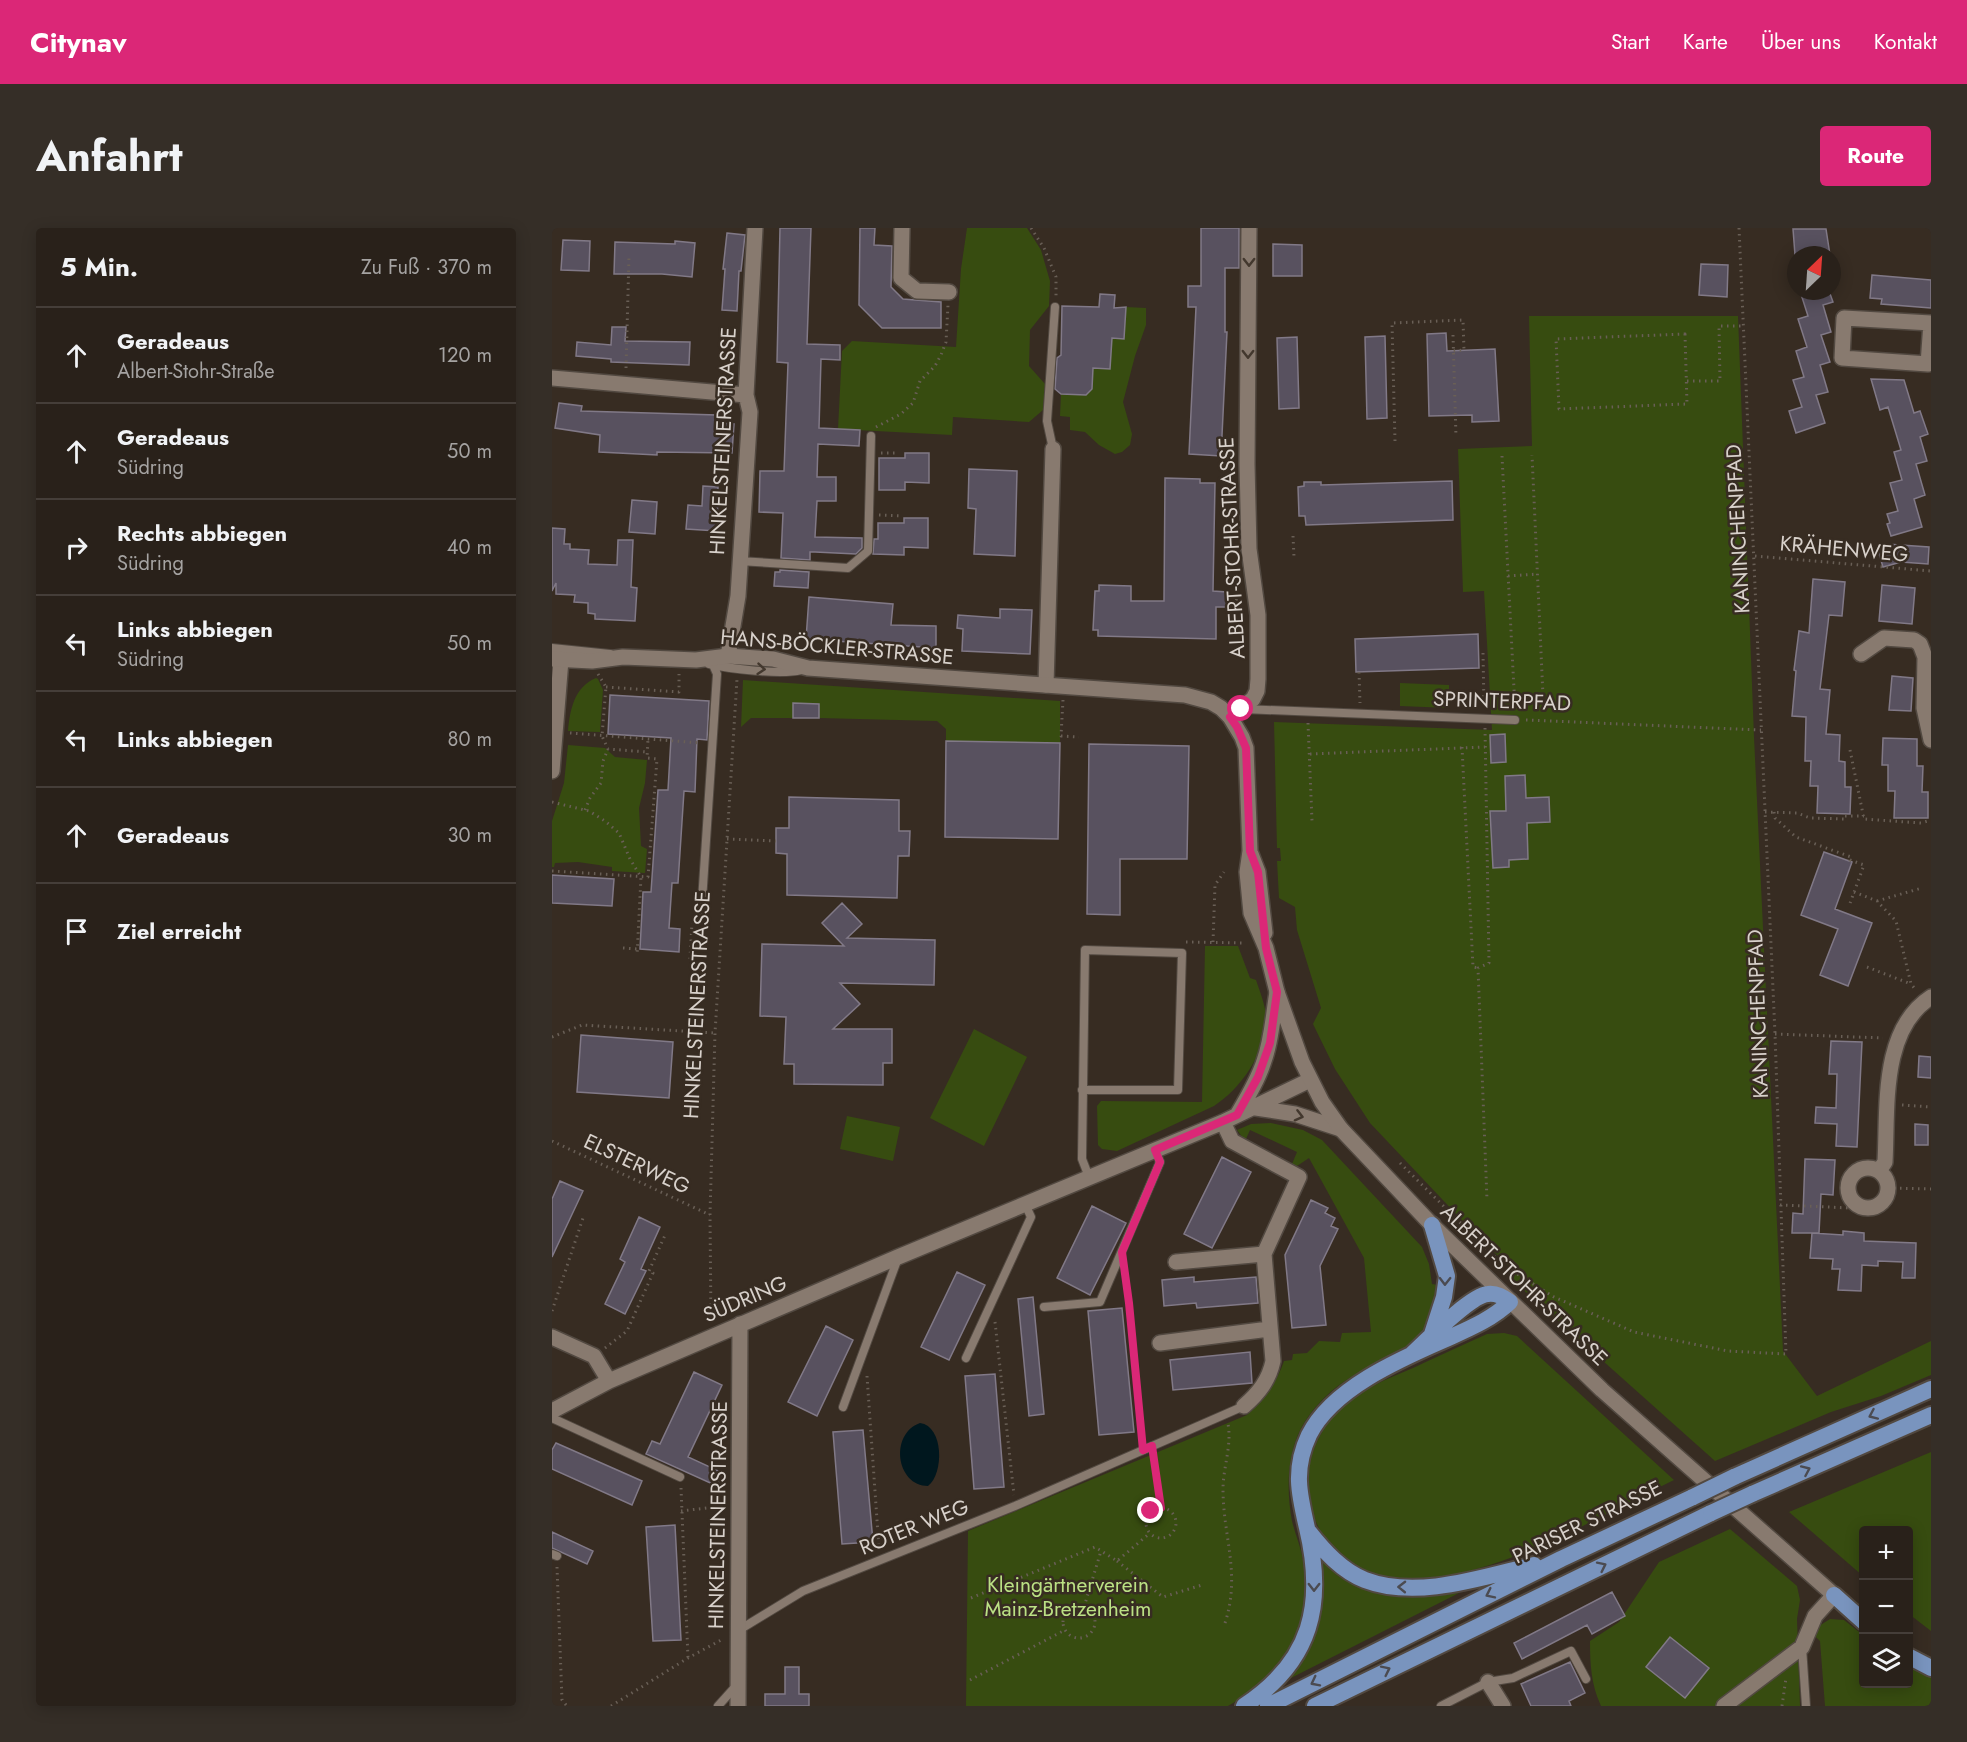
<!DOCTYPE html>
<html lang="de">
<meta charset="utf-8">
<style>
body{margin:0;font-family:Jost,sans-serif;background:#352e27;color:#f1f3f6}
.controls{position:absolute;right:18px;bottom:18px;display:grid;overflow:hidden;border-radius:6px;box-shadow:0 3px 15px #0003}
.controls button{width:54px;height:54px;display:grid;place-items:center;padding:0;border:0;border-bottom:2px solid #453e39;background:#29211a;color:#f1f3f6;font:30px sans-serif}
.compass{position:absolute;left:1235px;top:18px;width:54px;height:54px;border-radius:50%;background:#29211a;box-shadow:0 3px 15px #0003;rotate:25deg}
.stop{position:absolute;width:18px;height:18px;margin:-14px;border:4px solid #db2777;border-radius:50%;background:#fff}
.stop.end{background:#db2777;border-color:#fff;box-shadow:0 2px 6px #0008}
.list{margin:0;padding:0;list-style:none}
h2{display:flex;justify-content:space-between;align-items:center;height:78px;margin:0;padding:0 24px;font-size:26px}
h2 small{font-size:20px;font-weight:400;color:#a5a3a2}
.list li{display:grid;grid-template-columns:39px 1fr auto;gap:18px;align-items:center;box-sizing:border-box;height:96px;padding:0 24px;border-top:2px solid #453e39}
.list b{display:block;font-size:22px;white-space:nowrap}
.list p{margin:0;font-size:20px;white-space:nowrap;color:#a5a3a2}
.list em{font-size:20px;font-style:normal;color:#a5a3a2}
.icon{flex:none;width:33px;height:33px;fill:none;stroke:currentColor;stroke-width:2;stroke-linecap:round;stroke-linejoin:round}
.map{position:relative;flex:none;width:1379px;height:1478px;overflow:hidden;border-radius:6px}
header{display:flex;align-items:center;gap:36px;box-sizing:border-box;height:84px;padding:0 30px;background:#db2777;color:#fff}
header strong{font-size:28px}
nav{display:flex;gap:33px;margin-inline-start:auto;font-size:21px}
.intro{display:flex;align-items:center;justify-content:space-between;box-sizing:border-box;height:144px;padding:0 36px}
h1{margin:0;font-size:42px}
.button{padding:15px 27px;border-radius:6px;background:#db2777;color:#fff;font-size:21px;font-weight:700}
main{display:flex;gap:36px;padding:0 36px}
aside{flex:1;background:#29211a;border-radius:6px;box-shadow:0 3px 15px #0003}
.map>svg:first-child{display:block}
</style>
<header>
<strong>Citynav</strong>
<nav><a>Start</a><a>Karte</a><a>Über uns</a><a>Kontakt</a></nav>
</header>
<div class="intro"><h1>Anfahrt</h1><a class="button">Route</a></div>
<main>
<aside>
<h2>5 Min.<small>Zu Fuß · 370 m</small></h2>
<ul class="list">
<li><svg class="icon" aria-label="ahead" viewBox="0 0 24 24"><path d="M12 20V5M6 11l6-6 6 6"/></svg><div><b>Geradeaus</b><p>Albert-Stohr-Straße</p></div><em>120 m</em></li>
<li><svg class="icon" aria-label="ahead" viewBox="0 0 24 24"><path d="M12 20V5M6 11l6-6 6 6"/></svg><div><b>Geradeaus</b><p>Südring</p></div><em>50 m</em></li>
<li><svg class="icon" aria-label="right" viewBox="0 0 24 24"><path d="M7 20v-9h11M14 6l5 5-5 5"/></svg><div><b>Rechts abbiegen</b><p>Südring</p></div><em>40 m</em></li>
<li><svg class="icon" aria-label="left" viewBox="0 0 24 24"><path d="M17 20v-9H6M10 6l-5 5 5 5"/></svg><div><b>Links abbiegen</b><p>Südring</p></div><em>50 m</em></li>
<li><svg class="icon" aria-label="left" viewBox="0 0 24 24"><path d="M17 20v-9H6M10 6l-5 5 5 5"/></svg><div><b>Links abbiegen</b></div><em>80 m</em></li>
<li><svg class="icon" aria-label="ahead" viewBox="0 0 24 24"><path d="M12 20V5M6 11l6-6 6 6"/></svg><div><b>Geradeaus</b></div><em>30 m</em></li>
<li><svg class="icon" aria-label="arrive" viewBox="0 0 24 24"><path d="M6 21V4h12l-3 4 3 4H6"/></svg><div><b>Ziel erreicht</b></div></li>
</ul>
</aside>
<div class="map">
<svg width="1379" height="1478" viewBox="0 0 1379 1478">
<rect width="100%" height="100%" fill="#372c22"/>
<!-- green -->
<path fill="#374c10" d="M415,0H475L489,22L498,53L497,78L478,102L477,138L493,156L491,182L477,194L401,189L400,207L286,201L290,123L300,113L404,119L409,41Z
M574,79L594,80V97L583,128L571,174L580,206L578,217L570,224L563,226L547,217L533,204L518,202V189L508,188L509,166L534,167L540,161L541,140H558L560,110H572Z
M977,88H1186L1202,509L1231,1123L1265,1168L1379,1113V1147L1329,1168L1279,1184L1163,1233L957,1049L967,1044L953,1035L906,988L818,895L783,841L761,796L769,780L745,702L743,679L727,670L725,633H729L728,620H725L722,494L940,502L932,363L911,364L906,221L980,218Z
M44,450L46,451L51,462L48,504L16,503C18,482 22,459 44,450Z
M191,452L508,473V515L394,513V501L385,493L267,490V476L242,475L241,490H199L189,499Z
M848,455L897,457V480L848,478Z
M16,517L53,520L63,529L95,532L93,555L87,580L89,618L95,621L93,645L60,643V639L26,634L3,635L2,639H0V593L12,555Z
M653,718H686L698,750L704,752C708,764 713,776 714,788C716,822 689,861 662,878L565,923L550,921L546,917L545,878L549,873L650,874Z
M422,801L475,829L432,918L378,890Z
M295,888L348,899L341,933L288,921Z
M719,895L751,902L770,912L870,1019L877,1036L880,1056L886,1057C883,1072 882,1088 873,1100C855,1124 826,1134 801,1148C777,1162 754,1185 744,1212C735,1238 735,1265 740,1293C743,1306 749,1319 751,1332C763,1399 733,1446 676,1478H414L416,1303L695,1187C712,1172 725,1154 732,1133L740,1132L741,1126L755,1125L767,1113L788,1114L790,1105L819,1104L812,1030L757,930L745,938L740,936L745,924L698,902L693,913L685,902L699,896Z
M952,1105L965,1108L1122,1252C1050,1287 979,1330 901,1347C891,1349 880,1353 869,1353C843,1354 818,1349 796,1335C786,1329 777,1318 771,1308C748,1268 751,1222 783,1186C803,1163 833,1152 861,1140C885,1129 910,1117 935,1106Z
M1379,1224V1403L1357,1386L1356,1302H1312L1311,1348L1237,1284Z
M1178,1301L1245,1358L1248,1372L1245,1391L1248,1478H1049C1039,1457 1038,1436 1038,1413L1067,1394L1107,1334Z
M771,1333C776,1338 782,1345 788,1349C823,1373 867,1368 907,1365L733,1453L747,1437L764,1395L766,1335Z
M1278,1391L1292,1392L1311,1407L1312,1456H1356L1357,1438L1379,1449V1478H1273L1268,1413L1262,1407L1267,1398Z"/>
<!-- water -->
<path fill="#00171e" d="M368,1195C392,1198 392,1246 376,1258C344,1258 337,1206 368,1195Z"/>
<!-- building -->
<path fill="#58515f" stroke="#817987" stroke-width="1.5" d="M228,0H259L255,116L288,117V132L269,131L267,200L308,202L307,218L266,216L265,249H284V273H265L263,309L310,310V320L304,326L263,324H258V332L229,330L231,285L207,284L208,243H232L236,135L225,134Z
M308,0H323L322,17L340,18L339,59L351,71L389,74V100H330L307,77Z
M649,0H687V40H673V104H675L669,228L637,226L644,79H636V58H649Z
M1241,1H1274L1278,27H1243Z
M175,5L193,7L189,43H187L185,83L170,82L173,41H171Z
M11,12L38,13L37,43L9,42Z
M123,13L143,15L140,49L110,46H62L63,14L123,16Z
M721,16L750,17V48H721Z
M1149,36L1176,37L1175,69L1147,67Z
M1320,47L1379,52V80L1329,76L1330,71L1318,70Z
M1248,63H1277L1281,74L1271,77L1279,104L1269,107L1278,134L1268,137L1276,164L1264,167L1273,195L1244,205L1237,183L1250,179L1241,152L1252,149L1244,123L1255,119L1246,91L1256,88Z
M548,66L563,67L562,80L574,79L572,111L560,110L558,141L541,140L540,161L534,167L509,166L503,161L505,130L509,127L510,78L547,79Z
M60,99H74L73,113L138,114L137,137L59,134V131L24,128L25,114L59,117Z
M894,105L895,123L943,121L947,193L920,194V187L877,188L875,106Z
M833,108L835,190L815,191L813,109Z
M745,109L747,180L727,181L725,110Z
M1319,151L1352,152L1362,185L1368,183L1376,206L1368,209L1375,233L1364,236L1373,267L1362,271L1370,299L1339,308L1335,296L1338,295L1335,286L1346,283L1338,255L1350,252L1342,224L1349,222L1336,179L1328,182Z
M7,175L30,178L29,183L165,187L164,195L182,196L180,225L105,224V227L47,224L48,207L3,200Z
M353,225H377V255L353,254V262H327V230H353Z
M417,241L465,243L463,328L422,326L424,281L416,280Z
M613,250L648,251V255H663L661,363L675,364V379H664V411L546,408V402H541L543,363H547V357L579,358V373H612Z
M900,253L901,292L754,297L753,288H747L746,259L752,258V254H769V257Z
M151,258L166,259L165,303L134,301L136,277L150,278Z
M80,272L105,274L103,306L77,304Z
M352,290H376V320L352,319V327L321,326L322,311H326V295H352Z
M0,300L13,301L12,316H18V321L37,322L36,336L65,337L66,312H81L79,359L85,360L83,393L43,391V386L36,385V375L22,374L23,367L4,366V355L0,363Z
M1334,316L1377,319L1376,336L1349,334L1331,339L1325,319Z
M228,342L257,344L256,360L222,358L223,344H228Z
M1261,351L1293,354L1290,388L1277,387L1268,461L1278,462L1274,506L1288,507L1287,533L1293,534V559H1299L1298,586L1265,585L1266,558H1258L1259,533H1253L1254,489L1240,488L1244,443L1242,442L1247,403L1257,405Z
M1330,357L1363,360L1360,396L1327,393Z
M257,369L341,376L339,397L384,398V420L254,411Z
M448,381L480,382L478,426L410,423L411,401L405,400L406,387L448,390Z
M926,406L927,440L804,444L803,411Z
M1340,448L1361,450L1359,483L1337,482Z
M58,467L157,473L155,512L145,511L143,564L132,563L126,655H120L117,700L128,701L127,724L88,721L91,664H99L106,562H116L119,510L56,506Z
M241,475L267,476V490H241Z
M953,506L954,534L939,535L938,507Z
M1331,510L1365,511V538H1371L1370,564H1376V590H1342L1343,563H1336V537H1330Z
M394,513L508,515L506,611L393,609Z
M537,516L637,518L635,631H568V687L535,686Z
M973,547L974,570L997,569L998,594L975,595L976,631L957,632V639L941,640L938,583H954L953,548Z
M237,569L347,572V603H358L357,628H346L345,670L235,667V626L224,625V600H237Z
M1272,624L1300,634L1283,681L1320,695L1296,758L1268,747L1286,701L1249,687Z
M0,647L62,651L60,678L0,675Z
M290,675L310,696L295,710L383,712L382,757L288,755L308,776L281,801H340V835H331V857L242,856V836H232L234,789L208,788L210,716L292,718L270,695Z
M29,807L121,814L117,870L25,864Z
M1279,813L1310,814L1305,919L1284,918L1285,896L1263,895L1264,879L1284,880L1285,846H1277Z
M1367,828L1379,829V850L1366,849Z
M1363,896L1376,897V917H1363Z
M670,929L699,944L660,1020L632,1006Z
M1253,931L1283,932L1281,967L1269,966L1267,1005H1240L1241,985L1251,986Z
M8,953L31,963L0,1029V971Z
M759,972L776,980L773,985L783,990L779,998L786,1001L768,1038L774,1097L740,1100L733,1027Z
M540,978L574,995L538,1067L505,1050Z
M87,989L108,999L89,1041L94,1043L73,1086L53,1076L73,1034L68,1031Z
M1291,1003L1312,1005V1013L1364,1015L1363,1050H1350L1351,1034L1326,1033V1038L1310,1037L1309,1063L1286,1062L1288,1041H1280L1281,1031L1258,1030L1260,1005L1291,1007Z
M405,1044L433,1057L397,1132L369,1119Z
M642,1049V1054L704,1049L706,1075L645,1080L644,1075L612,1078L610,1052Z
M481,1069L492,1186L477,1188L466,1071Z
M570,1080L582,1204L547,1207L536,1083Z
M274,1098L301,1112L265,1188L236,1174Z
M698,1124L700,1155L621,1162L618,1132Z
M142,1144L170,1157L136,1229L171,1245L165,1258L94,1226L100,1213L108,1216Z
M443,1146L452,1259L422,1261L413,1148Z
M311,1202L321,1314L290,1316L281,1204Z
M4,1215L90,1253L80,1277L0,1241V1222Z
M123,1297L129,1412L101,1413L94,1299Z
M0,1304L41,1323L35,1336L0,1320Z
M1060,1364L1073,1388L1040,1406L1035,1397L970,1431L962,1415Z
M1118,1409L1157,1440L1133,1470L1094,1439Z
M1018,1434L1033,1465L1017,1473L1019,1478H979L969,1456Z
M233,1439H247V1466H257V1478H213V1466H233Z"/>
<g fill="none" stroke-linecap="round" stroke-linejoin="round">
<!-- service casing -->
<g stroke="#524941" stroke-width="10">
<path id="service" d="M501,221L495,193L503,79
M187,333L296,340L316,323L319,208
M0,420L58,426
M157,436C178,441 229,447 249,442
M691,481L963,492
M149,688L165,446L161,437L162,429
M530,862H626L630,725L533,722L530,931L537,949
M492,1079L548,1074L608,934L603,922
M414,1130L479,989L473,976
M291,1179L346,1030
M0,1190L128,1249
M0,1326L5,1328
M187,1402L251,1363L463,1278L692,1178
M1250,1419L1254,1478
M166,1478L184,1458
M889,1478L936,1454L961,1450L1019,1423L1034,1451"/>
</g>
<!-- minor casing -->
<g stroke="#524941" stroke-width="18">
<path id="minor" d="M350,0L349,50L365,63L397,64
M1292,90L1379,95L1376,136L1290,130Z
M0,150L194,167
M1309,426L1332,410L1362,412L1368,416L1373,429L1372,480L1379,512
M176,428L186,368L198,184L194,167L203,0
M494,457L501,221
M678,489L701,471L705,463L706,451V387L697,321L695,236L697,0
M0,543L9,432
M704,880L743,886L789,901
M685,887C695,870 706,852 712,833C720,811 721,787 725,764
M671,894L680,913L747,949L712,1026L721,1133C717,1152 707,1165 692,1178
M1296 960a20 20 0 1 1 40 0a20 20 0 1 1-40 0Z
M1327,943L1333,934C1336,880 1328,802 1379,769
M624,1034L712,1026
M0,1109L42,1128L57,1153
M608,1115L717,1101
M0,1183L57,1153L346,1029L671,894L758,852
M936,1454L951,1478
M186,1478L188,1096
M1172,1478L1250,1419L1263,1388L1282,1367"/>
</g>
<!-- tertiary casing -->
<g stroke="#524941" stroke-width="18">
<path id="tertiary" d="M0,431L40,433L71,429L144,432L176,428L221,431L256,440L633,467L659,474L669,480L678,489L690,509L694,520L698,623L695,644L699,685L714,720L725,764L750,834L770,874L789,901L880,997L1050,1162L1282,1367
M699,626L706,644L713,705"/>
</g>
<!-- trunk casing -->
<g stroke="#524941" stroke-width="20">
<path id="trunk" d="M880,1106L892,1069L895,1048L880,997
M1182,1249L1379,1161
M1200,1266L1379,1187
M757,1304C772,1323 790,1343 813,1352C865,1372 931,1349 982,1337
M1282,1367L1312,1394
M1356,1428L1379,1440
M692,1478C760,1433 773,1376 755,1300C747,1266 741,1241 757,1207C780,1161 846,1132 892,1112C916,1101 939,1092 958,1074C951,1069 945,1065 936,1066C919,1067 875,1112 860,1126
M716,1478L1009,1331L1141,1269
M763,1478L1159,1285"/>
</g>
<!-- path -->
<path stroke="#695f56" stroke-width="3" stroke-dasharray="1.5 4.5" stroke-linecap="butt" d="M479,0L492,20L504,49V68
M1133,106L1135,176L1007,181L1004,111Z
M901,107L904,209
M74,140L77,28
M1135,153H1168L1167,98H1190
M324,199L349,186L361,175L368,153L383,138L389,127L394,114L396,77
M843,213L840,95L911,92L912,122L901,123
M329,225H347
M950,228L963,481
M327,287L351,288
M741,308L742,329
M1203,328L1379,343
M956,348L986,346
M682,378L687,365
M931,425L932,479
M807,444L808,475
M46,446L54,459L50,508L56,521L95,524
M54,459L127,464V446
M962,470L991,468L980,227
M511,472L509,508L527,509
M974,492L1209,502
M756,495L760,593
M933,500L937,735L926,740L935,972
M18,505L149,515
M910,519L921,739L926,740
M1298,522L1312,591L1369,595L1379,592
M758,526L933,519
M0,574L37,583L53,593L67,605L78,631L89,649L85,728
M33,582L38,570L49,555L51,533L56,521
M1213,584L1245,585L1258,590L1293,591V588H1312
M1222,584L1223,590L1244,609L1299,629L1298,632L1312,637L1297,678
M175,611L224,613
M0,643L96,649L105,531L95,530L96,511
M1302,664L1325,673L1344,693L1359,756L1364,762
M1325,673L1370,660
M634,714L694,715
M661,714L663,657L672,644
M71,720L85,721
M138,731L140,695
M1315,739L1359,756
M1223,806L1331,810
M0,809L30,797L163,805
M1350,877L1379,879
M0,913L158,987
M848,935L951,1037L1002,1069L1082,1104L1176,1123L1234,1126L1223,806L1187,0
M1336,960L1379,961
M1228,977L1298,980L1302,975
M573,1045L590,1211
M0,1083L31,990
M443,1094L462,1267
M159,1095L158,987L163,805L185,451
M53,1120L75,1103L101,1045L97,1043L114,1005
M315,1148L327,1321
M601,1229L609,1280
M129,1260L136,1430
M594 1295a15 15 0 1 1 30 0a15 15 0 1 1-30 0Z
M129,1283L172,1278
M565,1333L611,1369L650,1357
M5,1339L10,1472L15,1478
M419,1370L543,1319L565,1333L598,1305
M511 1394a16 16 0 1 1 32 0a16 16 0 1 1-32 0Z
M532,1379L549,1323
M673,1395C689,1346 671,1309 671,1261C671,1240 680,1217 676,1196
M418,1452L513,1402
M59,1478L136,1430L171,1411
M1230,1478L1234,1450"/>
<!-- service -->
<use href="#service" stroke="#887a6f" stroke-width="8"/>
<!-- minor -->
<use href="#minor" stroke="#887a6f" stroke-width="15"/>
<!-- tertiary -->
<use href="#tertiary" stroke="#887a6f" stroke-width="15"/>
<!-- trunk -->
<use href="#trunk" stroke="#7994be" stroke-width="16"/>
<!-- trunk-bridge casing -->
<g stroke="#524941" stroke-width="20" stroke-linecap="butt">
<path id="trunk-bridge" d="M1141,1269L1182,1249
M1159,1285L1200,1266"/>
</g>
<!-- trunk-bridge -->
<use href="#trunk-bridge" stroke="#7994be" stroke-width="16"/>
</g>
<!-- one-way arrows -->
<defs><path id="oneway-chevron" d="M-2-3.5L2.5 0L-2 3.5" fill="none" stroke-width="1.6" stroke-linecap="round" stroke-linejoin="round" transform="scale(1.5)"/></defs>
<g stroke="#43382e">
<use href="#oneway-chevron" transform="translate(697 34) rotate(90)"/>
<use href="#oneway-chevron" transform="translate(696 126) rotate(90)"/>
<use href="#oneway-chevron" transform="translate(209 441) rotate(5)"/>
<use href="#oneway-chevron" transform="translate(747 888) rotate(14)"/>
</g>
<g stroke="#4b4b51">
<use href="#oneway-chevron" transform="translate(893 1053) rotate(91)"/>
<use href="#oneway-chevron" transform="translate(1321 1187) rotate(156)"/>
<use href="#oneway-chevron" transform="translate(1254 1242) rotate(-24)"/>
<use href="#oneway-chevron" transform="translate(1050 1338) rotate(-26)"/>
<use href="#oneway-chevron" transform="translate(762 1359) rotate(90)"/>
<use href="#oneway-chevron" transform="translate(850 1359) rotate(-179)"/>
<use href="#oneway-chevron" transform="translate(938 1366) rotate(154)"/>
<use href="#oneway-chevron" transform="translate(834 1442) rotate(-26)"/>
<use href="#oneway-chevron" transform="translate(763 1454) rotate(153)"/>
</g>
<g fill="none" stroke-linecap="round" stroke-linejoin="round">
<!-- route -->
<path stroke="#db2777" stroke-width="8" d="M599,1283L609,1280L600,1218L591,1222L577,1075L570,1024L608,934L603,922L685,887L706,849L718,815L725,764L714,720L706,644L698,623L694,520L685,499L678,489L689,481"/>
</g>
<g text-anchor="middle" stroke-width="5" stroke-linejoin="round" paint-order="stroke">
<!-- street labels -->
<g font-size="21" fill="#d8d1cb" stroke="#372c22">
<text transform="translate(171 213) rotate(-87)" y="7">HINKELSTEINERSTRASSE</text>
<text transform="translate(1186 301) rotate(-93)" y="7">KANINCHENPFAD</text>
<text transform="translate(680 320) rotate(-93)" y="7">ALBERT-STOHR-STRASSE</text>
<text transform="translate(1292 321) rotate(5)" y="7">KRÄHENWEG</text>
<text transform="translate(285 419) rotate(5)" y="7">HANS-BÖCKLER-STRASSE</text>
<text transform="translate(950 473) rotate(2)" y="7">SPRINTERPFAD</text>
<text transform="translate(145 777) rotate(-87)" y="7">HINKELSTEINERSTRASSE</text>
<text transform="translate(1206 786) rotate(-92)" y="7">KANINCHENPFAD</text>
<text transform="translate(85 936) rotate(25)" y="7">ELSTERWEG</text>
<text transform="translate(972 1057) rotate(44)" y="7">ALBERT-STOHR-STRASSE</text>
<text transform="translate(193 1071) rotate(-23)" y="7">SÜDRING</text>
<text transform="translate(166 1287) rotate(-89)" y="7">HINKELSTEINERSTRASSE</text>
<text transform="translate(1035 1294) rotate(-26)" y="7">PARISER STRASSE</text>
<text transform="translate(362 1299) rotate(-22)" y="7">ROTER WEG</text>
</g>
<!-- park labels -->
<g font-size="21" fill="#bbe184" stroke="#372c22">
<text x="516" y="1364">Kleingärtnerverein<tspan x="516" dy="24">Mainz-Bretzenheim</tspan></text>
</g>
</g>
</svg>
<div class="controls">
<button>+</button>
<button>−</button>
<button><svg class="icon" aria-label="layers" viewBox="0 0 24 24"><path d="M12 4l9 5-9 5-9-5zM3 14l9 5 9-5"/></svg></button>
</div>
<svg class="compass" viewBox="-18 -18 36 36"><path d="M0-13l5 13h-10z" fill="#e53935"/><path d="M0 13l5-13h-10z" fill="#a5a3a2"/></svg>
<div class="stop" style="left:689px;top:481px"></div>
<div class="stop end" style="left:599px;top:1283px"></div>
</div>
</main>
